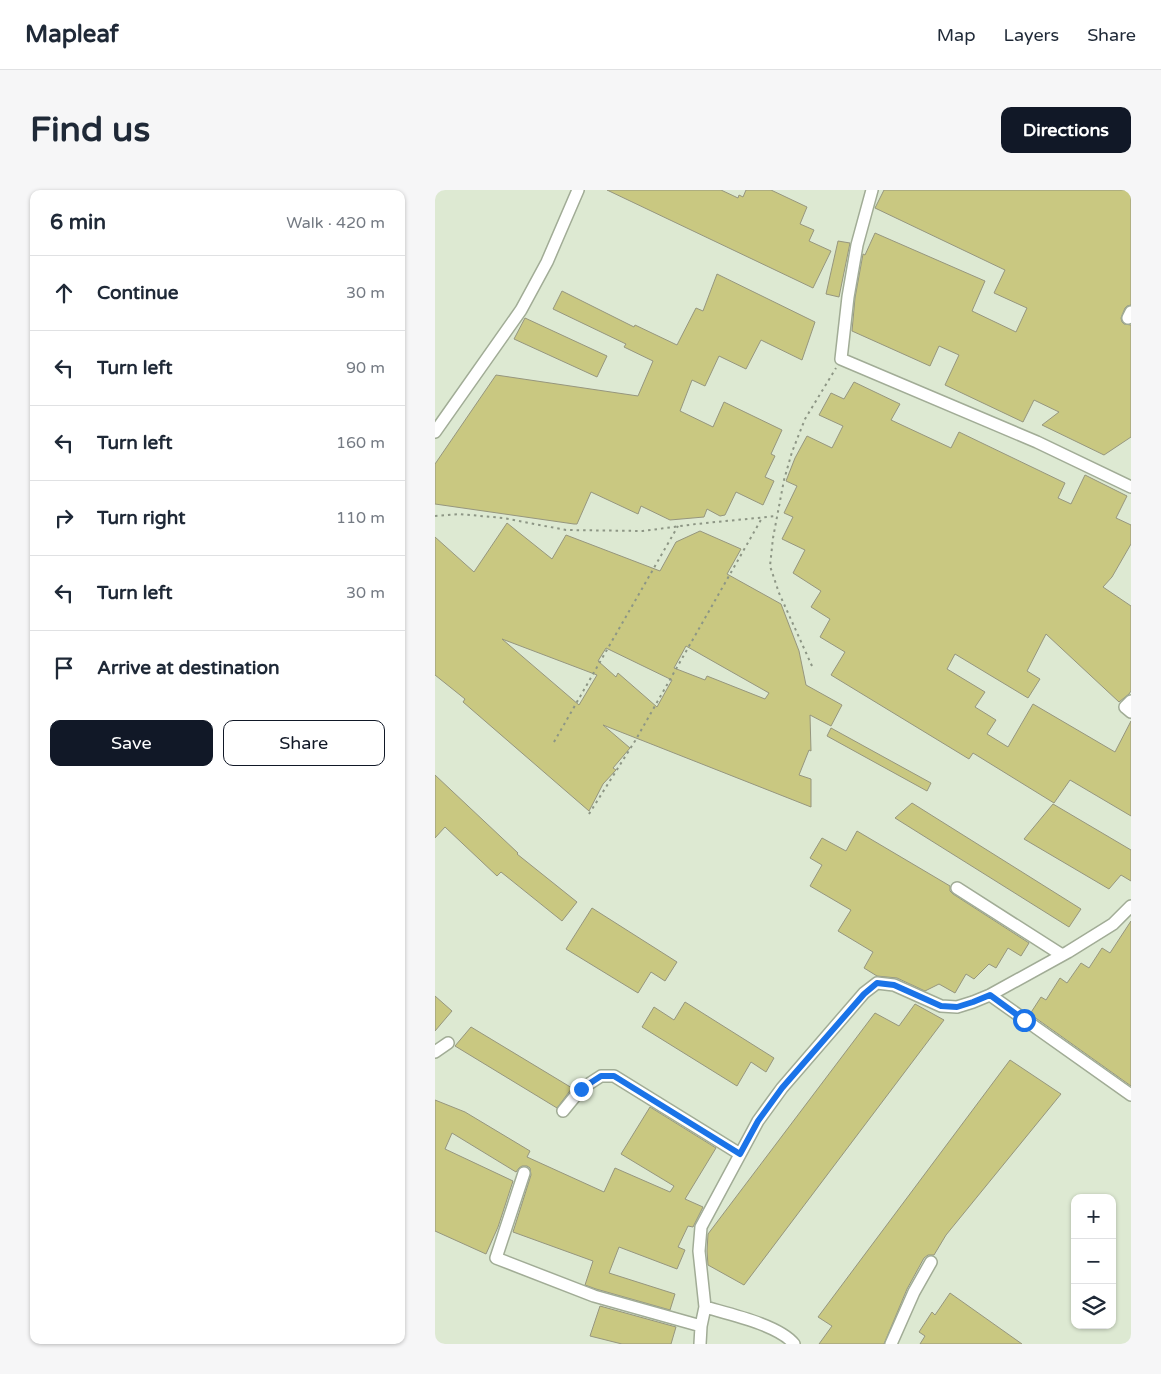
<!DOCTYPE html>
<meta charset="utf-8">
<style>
body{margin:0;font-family:"Varela Round",sans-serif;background:#f6f6f7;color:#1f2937}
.controls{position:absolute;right:15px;bottom:15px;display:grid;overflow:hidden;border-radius:10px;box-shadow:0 1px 4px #0004}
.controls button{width:45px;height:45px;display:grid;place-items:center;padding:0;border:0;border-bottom:1px solid #e0e1e3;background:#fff;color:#1f2937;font:25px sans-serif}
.stop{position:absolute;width:15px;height:15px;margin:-11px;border:4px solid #1a73e8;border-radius:50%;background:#fff}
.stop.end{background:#1a73e8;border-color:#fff;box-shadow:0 1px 5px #0008}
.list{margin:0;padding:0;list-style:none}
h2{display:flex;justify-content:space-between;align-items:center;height:65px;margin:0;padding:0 20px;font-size:21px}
h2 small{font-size:16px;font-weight:400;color:#747a83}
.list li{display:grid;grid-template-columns:32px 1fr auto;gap:15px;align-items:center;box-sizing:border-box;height:75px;padding:0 20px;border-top:1px solid #e0e1e3}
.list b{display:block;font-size:19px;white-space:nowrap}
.list em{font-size:16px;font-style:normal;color:#747a83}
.actions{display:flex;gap:10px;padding:15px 20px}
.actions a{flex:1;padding:11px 0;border:1px solid #111827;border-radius:10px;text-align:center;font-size:18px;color:#111827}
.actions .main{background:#111827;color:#fff}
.icon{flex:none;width:28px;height:28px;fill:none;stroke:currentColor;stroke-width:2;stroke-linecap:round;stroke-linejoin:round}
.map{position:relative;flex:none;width:696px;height:1154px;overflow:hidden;border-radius:10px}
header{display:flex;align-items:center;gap:30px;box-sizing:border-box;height:70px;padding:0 25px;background:#fff;border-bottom:1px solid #e0e1e3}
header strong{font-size:24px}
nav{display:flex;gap:28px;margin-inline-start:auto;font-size:18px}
.intro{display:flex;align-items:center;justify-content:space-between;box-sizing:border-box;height:120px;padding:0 30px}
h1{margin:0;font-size:35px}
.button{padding:12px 22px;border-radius:10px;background:#111827;color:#fff;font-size:18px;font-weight:700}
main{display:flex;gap:30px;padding:0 30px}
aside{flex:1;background:#fff;border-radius:10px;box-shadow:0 1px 4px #0004}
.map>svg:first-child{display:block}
</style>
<header>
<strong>Mapleaf</strong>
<nav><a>Map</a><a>Layers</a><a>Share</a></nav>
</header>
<div class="intro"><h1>Find us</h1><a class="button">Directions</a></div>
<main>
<aside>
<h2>6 min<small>Walk · 420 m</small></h2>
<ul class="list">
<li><svg class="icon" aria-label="ahead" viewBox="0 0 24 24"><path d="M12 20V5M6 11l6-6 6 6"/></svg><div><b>Continue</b></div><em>30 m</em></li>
<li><svg class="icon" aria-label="left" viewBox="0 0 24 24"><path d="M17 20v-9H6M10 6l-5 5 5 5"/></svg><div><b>Turn left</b></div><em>90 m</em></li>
<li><svg class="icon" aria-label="left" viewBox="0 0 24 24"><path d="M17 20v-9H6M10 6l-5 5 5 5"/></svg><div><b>Turn left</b></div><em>160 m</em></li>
<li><svg class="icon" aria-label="right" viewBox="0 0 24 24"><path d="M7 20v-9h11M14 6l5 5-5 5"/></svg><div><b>Turn right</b></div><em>110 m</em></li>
<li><svg class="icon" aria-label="left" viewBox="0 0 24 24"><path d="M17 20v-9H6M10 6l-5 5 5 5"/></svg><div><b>Turn left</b></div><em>30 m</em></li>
<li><svg class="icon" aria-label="arrive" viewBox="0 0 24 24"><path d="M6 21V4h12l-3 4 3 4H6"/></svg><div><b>Arrive at destination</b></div></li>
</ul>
<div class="actions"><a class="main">Save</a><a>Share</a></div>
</aside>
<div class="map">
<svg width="696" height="1154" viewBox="0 0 696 1154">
<rect width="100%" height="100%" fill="#dde9d2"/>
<!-- building -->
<path fill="#c9c881" stroke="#96967e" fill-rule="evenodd" d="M172,0H286L303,8L304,5L308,7L311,0H336L372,17L365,34L379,40L374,51L396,61L378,98Z
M449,0H696V115L692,116L690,118L686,128L687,132L689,134L696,135V247L669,265L607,235L624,222L599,210L588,232L510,195L524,165L504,156L495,176L417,141L420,108L428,64L430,65L440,43L550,91L537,121L581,142L592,118L559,103L570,80L440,18Z
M403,51L415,53L404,107L391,104Z
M282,84L380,132L367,170L326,150L311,179L284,166L270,196L257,190L245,221L278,237L289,212L347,240L336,264L340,266L330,287L339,291L328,315L301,302L290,325L285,326L272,319L269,327L235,330L206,316L203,324L156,302L142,334H139L0,314V274L61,185L203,206L218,171L189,157L191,154L118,119L127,101L199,137L200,135L242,155L261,118L268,121Z
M90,128L172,166L162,187L79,149Z
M419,192L465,214L456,230L516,258L524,242L630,293L623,308L636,314L650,285L692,306L681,328L696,335V354L677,387L668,397L696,416V501L694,504L684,512L611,444L592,481L605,489L593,508L520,464L512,479L550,502L540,517L561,530L552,544L573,557L598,514L680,562L696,531V626L635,590L619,613L538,563L534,569L396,485L410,462L385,447L395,429L376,417L386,401L358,383L370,360L347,349L358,327L349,323L362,296L351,291L360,268L372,246L397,258L408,236L384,225L396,203L409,209Z
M72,333L117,369L131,345L225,381L241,352L265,341L306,359L292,384L346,414L364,461L371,495L407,515L396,536L375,525L376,561L374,560L364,585L376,589V617L168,535L195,558L178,578L181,580L168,594L154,621L28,512L30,509L0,485V347L39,382ZM67,449L162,485L144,515ZM251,456L334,503L330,509L272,486L270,490L239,478ZM171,458L237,490L222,517L183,483L181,487L163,471Z
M396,538L496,593L492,601L392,546Z
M0,585L83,663L82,664L142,712L127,731L66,682L62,686L10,637L0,648Z
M477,613L646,719L634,737L460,628Z
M618,614L696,660V691L686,685L674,699L589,649Z
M422,641L515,696V701L518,704L594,753L586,766L573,758L561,778L554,774L539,789L531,784L520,803L504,794L490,801L462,788L442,786L429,778L438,762L403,741L416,720L375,696L387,675L375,668L387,648L411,661Z
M157,718L242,772L230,791L216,782L203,803L131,759Z
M696,731V896L595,824L606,807L611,810L625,788L632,793L646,773L654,778L667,758L675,763Z
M0,806L17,821L0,841Z
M250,812L339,868L331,882L316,872L302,896L207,837L219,817L239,830Z
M480,814L509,830L309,1095L273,1075L272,1061L273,1044L440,823L464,836Z
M36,837L137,898L122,918L20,856Z
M575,870L626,904L511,1045L499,1065H493L489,1068L472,1099L449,1154H384L397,1136L383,1127Z
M0,910L30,922L95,961L92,967L169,1002L180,978L235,1002L239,996L186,964L215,917L281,958L250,1009L268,1017L258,1037L253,1036L243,1057L250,1060L242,1079L184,1057L174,1083L240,1104L235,1120L161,1099L150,1095L158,1071L78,1042L96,985L95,978L92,976H87L84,978L81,982L17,943L10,959L78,991L63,1037L51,1064L0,1041Z
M515,1103L587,1154H485L490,1146L484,1142L497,1122L500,1125Z
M165,1116L241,1137L236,1154H187L155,1146Z"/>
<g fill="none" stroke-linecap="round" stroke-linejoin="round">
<!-- minor casing -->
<g stroke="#a1ac96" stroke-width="14">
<path id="minor" d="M437,0L422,55L413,107L406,169L602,252L696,297
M693,128L696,122
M0,242L86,120L112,72L143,0
M696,511L690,517L696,522
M522,698L627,765
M555,805L696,905
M0,862L13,853
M128,921L146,899L166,886H179L305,964
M89,983L61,1068L159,1106L266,1136
M270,1117C294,1124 344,1135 359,1154
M265,1154L266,1136L270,1117L264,1061L266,1037L323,931L347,898L429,803L442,793L459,795L506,816L522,817L538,812L555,805L633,762L678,734L696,716
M456,1154L479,1102L496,1072"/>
</g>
<!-- path -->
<path stroke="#8d9685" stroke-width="2" stroke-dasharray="2.5 4" stroke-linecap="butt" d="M0,326L24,324L68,328L131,340L208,341L261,334L342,326
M377,476L344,403L335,376L338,348L349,290L357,262L370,229L401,178
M119,552L243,336
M154,624L200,551L327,328"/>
<!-- minor -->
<use href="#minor" stroke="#fff" stroke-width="11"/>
</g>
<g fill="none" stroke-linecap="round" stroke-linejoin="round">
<!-- route -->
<path stroke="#1a73e8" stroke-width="6" d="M146,899L166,886H179L305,964L323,931L347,898L429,804L442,793L459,795L506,816L522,817L538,812L555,805L589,830"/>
</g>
</svg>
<div class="controls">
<button>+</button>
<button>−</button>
<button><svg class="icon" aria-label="layers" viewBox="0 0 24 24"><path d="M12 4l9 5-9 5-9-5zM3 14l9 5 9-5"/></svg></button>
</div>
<div class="stop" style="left:589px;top:830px"></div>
<div class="stop end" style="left:146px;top:899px"></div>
</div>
</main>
